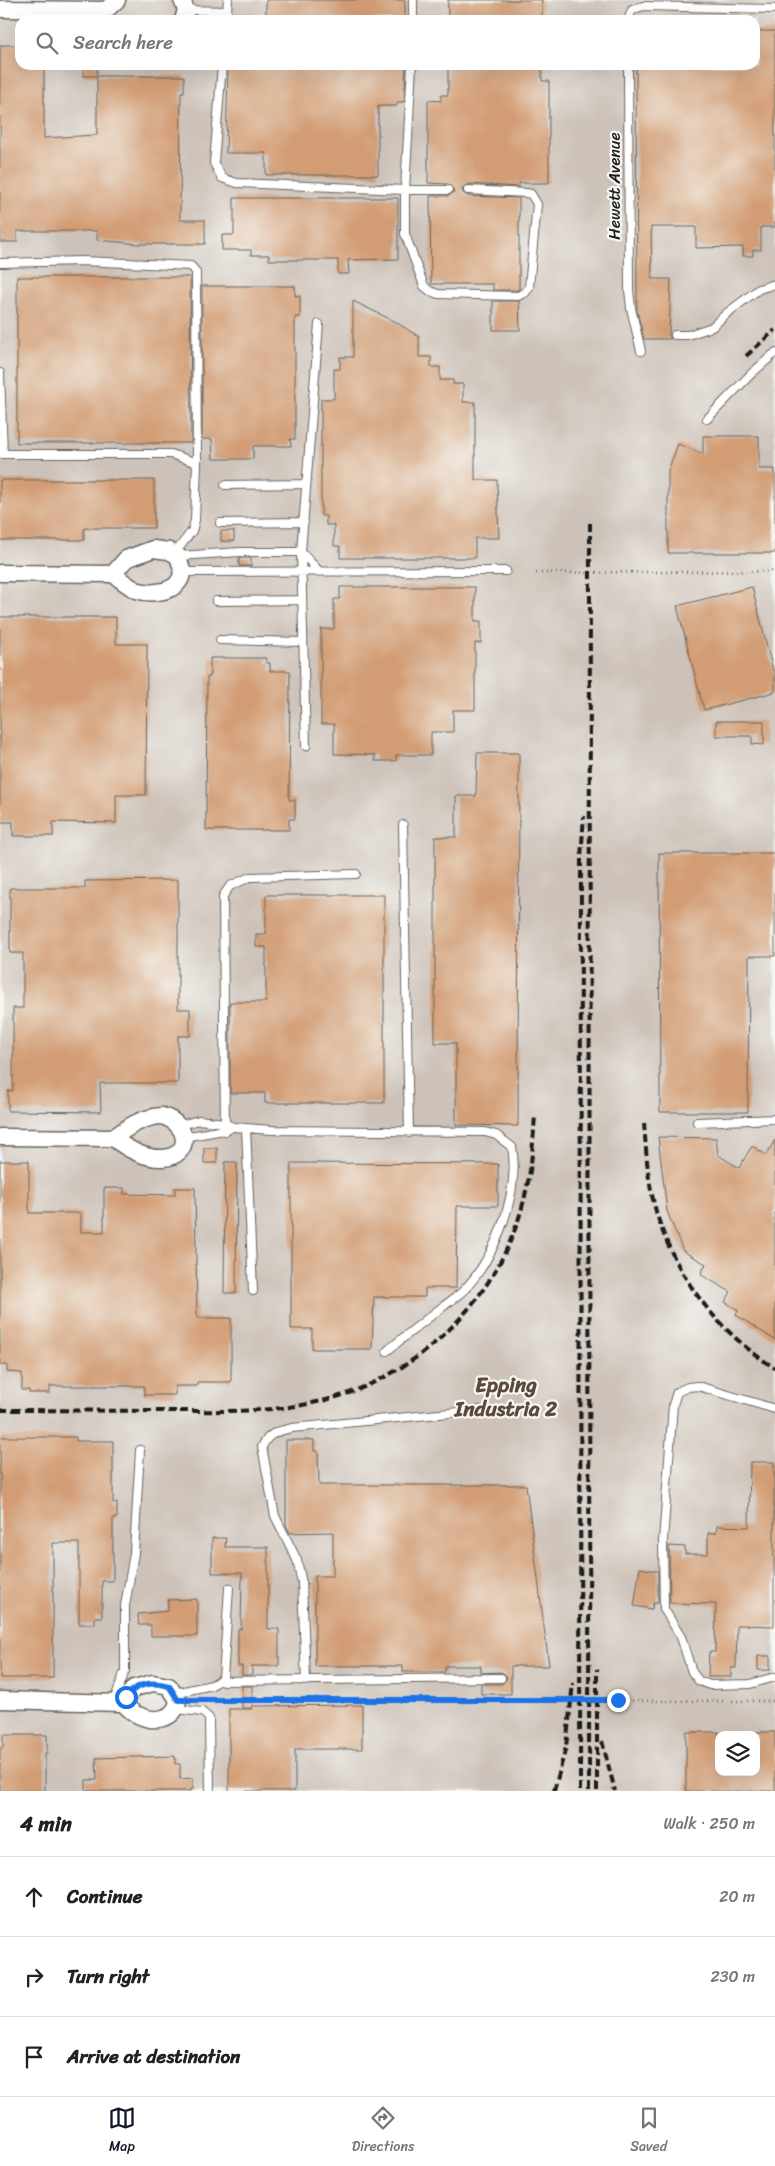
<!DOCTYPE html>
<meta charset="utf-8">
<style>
body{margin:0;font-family:Sriracha,sans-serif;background:#f2f2f2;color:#202124}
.controls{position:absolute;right:15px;bottom:15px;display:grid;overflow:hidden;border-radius:10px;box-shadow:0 5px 20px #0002}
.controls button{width:45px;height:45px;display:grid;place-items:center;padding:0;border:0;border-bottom:1px solid #e0e0e0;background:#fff;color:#202124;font:25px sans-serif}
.stop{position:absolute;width:15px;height:15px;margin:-11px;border:4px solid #1a73e8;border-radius:50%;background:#fff}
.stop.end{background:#1a73e8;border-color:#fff;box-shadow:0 1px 5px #0008}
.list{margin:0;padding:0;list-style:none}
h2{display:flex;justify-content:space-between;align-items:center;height:65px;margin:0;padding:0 20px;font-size:21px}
h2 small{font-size:16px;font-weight:400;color:#757577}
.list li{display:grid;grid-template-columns:32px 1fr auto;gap:15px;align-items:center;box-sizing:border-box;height:80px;padding:0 20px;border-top:1px solid #e0e0e0}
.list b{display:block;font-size:19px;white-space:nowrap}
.list em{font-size:16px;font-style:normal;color:#757577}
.icon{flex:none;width:28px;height:28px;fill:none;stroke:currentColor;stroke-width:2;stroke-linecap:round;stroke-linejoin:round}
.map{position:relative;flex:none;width:775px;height:1791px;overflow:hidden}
.search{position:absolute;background:#fff;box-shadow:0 5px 20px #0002;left:15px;right:15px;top:15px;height:55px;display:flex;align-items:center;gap:12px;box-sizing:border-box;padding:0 18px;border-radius:15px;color:#757577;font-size:19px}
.sheet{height:305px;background:#fff}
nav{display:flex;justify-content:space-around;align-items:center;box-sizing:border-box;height:70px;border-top:1px solid #e0e0e0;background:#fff;font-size:14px;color:#757577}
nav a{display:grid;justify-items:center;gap:2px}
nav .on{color:#111827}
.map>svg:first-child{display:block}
</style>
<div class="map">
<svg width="775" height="1791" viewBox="0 0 775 1791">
<rect width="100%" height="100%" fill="#f6f6f2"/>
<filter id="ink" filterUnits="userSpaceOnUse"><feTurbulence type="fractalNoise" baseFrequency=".02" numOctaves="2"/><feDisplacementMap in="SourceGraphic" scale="10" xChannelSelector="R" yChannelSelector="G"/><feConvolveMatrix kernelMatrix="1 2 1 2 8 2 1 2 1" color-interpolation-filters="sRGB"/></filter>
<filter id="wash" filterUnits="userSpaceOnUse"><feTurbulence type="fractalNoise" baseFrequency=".0096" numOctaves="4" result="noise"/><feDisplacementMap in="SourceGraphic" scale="20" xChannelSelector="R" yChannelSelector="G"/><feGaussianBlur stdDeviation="1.12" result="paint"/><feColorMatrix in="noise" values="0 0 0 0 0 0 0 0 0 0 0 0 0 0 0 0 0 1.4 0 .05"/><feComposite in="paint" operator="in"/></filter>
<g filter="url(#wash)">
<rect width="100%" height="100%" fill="#f3ead9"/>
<!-- industrial -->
<path fill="#cdc2b9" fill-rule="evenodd" d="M0,0H775V1791H0ZM20,20H755V65H20ZM719,1735H756V1772H719Z"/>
<g id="blocks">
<!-- building -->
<path fill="#d29d75" d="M266,0H405V20H266Z
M448,0H542V20H448Z
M755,31H775V227H761V250H753V256H743V247L696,248V227H651L652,279H671L669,335L671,339H644L637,311L636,65H755Z
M0,45H17V48H20V65H44V138L97,135V76H184V92H181L180,220H205V244H139L97,240V231H17V242H0Z
M83,65H97V76H83Z
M228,65H406L404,102H397V106H378V175H266V153H226Z
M448,65H542V81H549V183H519V187L468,184L462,189L463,193L468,196L519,198V289L517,290H493V284H431L430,196H448L453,193L454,190L448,184L428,183V100L441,101V95H448Z
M234,198H398V259L348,260L349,274H338V260H269V255H251V250H222V235H234Z
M17,277H190L191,443H17Z
M202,286H295V296H300V317H295V439H290L291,446H253V459H213L212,439H202Z
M353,301L396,322L419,337V357H431V367H440V380H453V384H463V402H475V480H497L499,538H475V558H340V546H334V525H326V516H321V399H334V369H340V357H353Z
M493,301H519L520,330H493Z
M703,436H759V469H775V553H668V471L678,444L703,454Z
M0,480H154V528H86L84,529V540H0Z
M221,531H234V541H221Z
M239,558H251V566H239Z
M340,587H475V621H481V643H475V710H453V732H431V755H396V761H375V755L334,754V724H321V629H334V599H340Z
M752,587L773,670H775V692L704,710L677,606Z
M0,617H116V644H147L146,795H116V823L53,822V836H13V822H0Z
M210,658H266V663H270V671H290L289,800H295V819H289V830H206L207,677H210Z
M716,721H764V745L752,744V736H716Z
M477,753H519L518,1126L456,1125V1043H435V837H456V796H476Z
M659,853H775V956H749L748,1112H660Z
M178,880V1009H190V1036H178V1083H100L101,1112L8,1111V1091H13V1008H23V953H10V888H85V881Z
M266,895H384V1103H265V1093H230V1002H266V947H256V934H266Z
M658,1137L716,1138L718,1155L739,1168L752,1146L766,1155L775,1140V1340L736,1315L738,1310L725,1302L731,1292L703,1276L701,1273L706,1264L683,1251L667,1211Z
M204,1148H217V1163H204Z
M0,1161H29V1213H81V1232H104V1188H124V1194L175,1195V1188H195L197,1318H231V1382H197V1386H175V1395H144V1386H50V1393H29V1390H22V1373L7,1372V1365H0Z
M225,1162H237L236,1293H224Z
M291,1163L498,1164V1206H457L456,1288H425V1297H374L372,1349H312V1329H291Z
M0,1437H76V1441H113V1503H117V1518H113V1581H102V1617H95V1624H79V1543H53V1678H0Z
M286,1440H314V1451H318L319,1485H526L549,1666H511V1694H481V1684H502L507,1678L506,1675L501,1672L481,1673V1666H445V1672H403V1666H315V1576H333V1532L290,1533L286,1525Z
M750,1462H774V1626L737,1625L736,1668H731V1677H708L709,1652H715L716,1604L670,1603L669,1546L685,1547V1554H708V1533H716L717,1526L749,1527Z
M212,1538H226L225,1547H268V1629H279V1666H252V1675H242V1666H238V1629H241L242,1573H212Z
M640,1568L658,1571V1603H653L652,1609L634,1606Z
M197,1599V1636H151V1625H139L138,1614L168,1611V1600Z
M758,1656H770V1670H758Z
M242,1686H252V1708H242Z
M362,1705V1749H295V1791H229V1709H252V1706Z
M686,1732H719V1772H756V1732H775V1791H686Z
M3,1735H47V1753H45V1791H0V1748H3Z
M175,1756V1764H180V1779L193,1778V1789H191V1791H86V1780H97L96,1758Z"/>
</g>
</g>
<g filter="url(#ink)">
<use href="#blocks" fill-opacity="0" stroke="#67645e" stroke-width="1"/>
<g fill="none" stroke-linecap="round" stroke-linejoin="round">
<!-- lane casing -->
<g stroke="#67645e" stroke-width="10">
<path id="lane" d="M186,10L227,11
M226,20L228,0
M413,20V0
M628,20L632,10L643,6L775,9
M222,65L214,163L222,178L237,183L405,190L412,65
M628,65L629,290L631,308L641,351
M448,190H405V234L424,286L430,291L438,294L518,296L526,292L529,287L537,204L531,194L526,193L468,190
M0,263L83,261L191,266L196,272L197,463L195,520L192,531L175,553
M675,335H688L712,327L727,313L759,289L775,284
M0,373L3,454
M707,419L751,374L775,353
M0,454H171L197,463
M225,485L306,484
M220,523L304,522
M178,556L240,552H301L320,572
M182,572L506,571
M216,601L302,600
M220,640L303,642
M306,746L301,552L319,324
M403,825L409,1133
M697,1122L775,1119
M180,1125L199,1120L224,1123L233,1127L272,1130L485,1132L496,1135L512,1147C520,1192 496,1256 465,1289C458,1296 449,1302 441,1308C423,1322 405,1336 387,1351
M246,1128L253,1291
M225,1131L223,896L230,886L250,877L356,874
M184,1137L229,1129
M775,1409L698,1386L688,1387L677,1392L673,1405L663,1541L664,1609L681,1637L692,1672L699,1681L710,1685L750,1684L775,1677
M220,1681L501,1678
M306,1681L302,1583L297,1560L275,1516L262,1447C268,1433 278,1431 292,1428L481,1410
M175,1693L212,1685L223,1678L229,1588
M114,1701L125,1671V1606L134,1553L140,1450
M176,1709L202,1712L209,1718L210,1791"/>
</g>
<!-- street casing -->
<g stroke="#67645e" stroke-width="19">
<path id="street" d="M182,0L186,10L183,20
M0,9L106,10
M106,10L117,0
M153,549L169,551L178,556C179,561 182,567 182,572C181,593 151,595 136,590C128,586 120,579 113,574L126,559Z
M0,573L113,574
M162,1116C190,1124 192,1156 163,1158C145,1159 126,1148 113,1138C128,1127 142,1117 162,1116Z
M0,1137L113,1138
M153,1683L169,1686L178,1700C176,1720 154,1723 138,1715C132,1713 127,1707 123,1703L134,1688Z
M0,1700L123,1703"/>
</g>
<!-- path -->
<path stroke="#67645e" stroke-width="2.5" stroke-dasharray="1 4" stroke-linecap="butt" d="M536,573L775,571
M202,1700L775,1701"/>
<!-- lane -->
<use href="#lane" stroke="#fff" stroke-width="8"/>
<!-- street -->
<use href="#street" stroke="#fff" stroke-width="16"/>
<!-- rail -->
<path stroke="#1c1c1c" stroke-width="4" stroke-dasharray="8 4" stroke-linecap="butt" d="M746,356L775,330
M644,1123C646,1148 647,1172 652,1195C667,1266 714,1330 775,1368
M0,1410C57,1410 113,1411 170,1411C219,1411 269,1413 317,1402C419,1380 505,1294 526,1191C532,1167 533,1141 535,1116
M602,1741L615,1791
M554,1791L566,1747L573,1683
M580,1791L581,857L584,816
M589,1791L590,523
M597,1791V1669"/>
</g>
</g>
<g fill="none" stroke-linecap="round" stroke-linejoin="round" filter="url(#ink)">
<!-- route -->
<path stroke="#1a73e8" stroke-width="6" d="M126,1697C137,1683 152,1681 169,1686L178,1700H618"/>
</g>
<g text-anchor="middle" stroke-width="4.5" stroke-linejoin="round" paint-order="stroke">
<!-- street labels -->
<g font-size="16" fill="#1c1c1c" stroke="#f6f6f2">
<text transform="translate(614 186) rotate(-90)" y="6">Hewett Avenue</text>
</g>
<!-- district labels -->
<g font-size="21" font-weight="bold" fill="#5c493b" stroke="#f6f6f2">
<text x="506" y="1392">Epping<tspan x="506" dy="24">Industria 2</tspan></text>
</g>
</g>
</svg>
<div class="controls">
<button><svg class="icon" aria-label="layers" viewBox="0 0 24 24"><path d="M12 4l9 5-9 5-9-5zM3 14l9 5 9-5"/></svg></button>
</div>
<div class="stop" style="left:126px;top:1697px"></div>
<div class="stop end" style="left:618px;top:1700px"></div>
<div class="search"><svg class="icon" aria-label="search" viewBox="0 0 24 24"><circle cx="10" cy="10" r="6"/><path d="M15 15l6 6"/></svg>Search here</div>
</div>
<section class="sheet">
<h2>4 min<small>Walk · 250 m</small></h2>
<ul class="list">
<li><svg class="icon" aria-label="ahead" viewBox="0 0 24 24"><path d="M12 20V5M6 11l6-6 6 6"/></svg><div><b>Continue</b></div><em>20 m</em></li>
<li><svg class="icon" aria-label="right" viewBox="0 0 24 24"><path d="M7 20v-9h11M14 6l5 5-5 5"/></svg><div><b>Turn right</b></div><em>230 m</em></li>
<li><svg class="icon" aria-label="arrive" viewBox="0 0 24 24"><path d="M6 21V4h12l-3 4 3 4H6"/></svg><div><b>Arrive at destination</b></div></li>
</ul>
</section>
<nav>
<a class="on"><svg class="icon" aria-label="map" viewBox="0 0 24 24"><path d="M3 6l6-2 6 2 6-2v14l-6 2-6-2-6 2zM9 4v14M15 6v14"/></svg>Map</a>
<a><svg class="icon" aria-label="directions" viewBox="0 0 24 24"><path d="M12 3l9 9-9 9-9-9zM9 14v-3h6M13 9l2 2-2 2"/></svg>Directions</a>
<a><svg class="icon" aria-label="saved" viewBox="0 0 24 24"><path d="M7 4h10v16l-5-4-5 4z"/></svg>Saved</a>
</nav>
